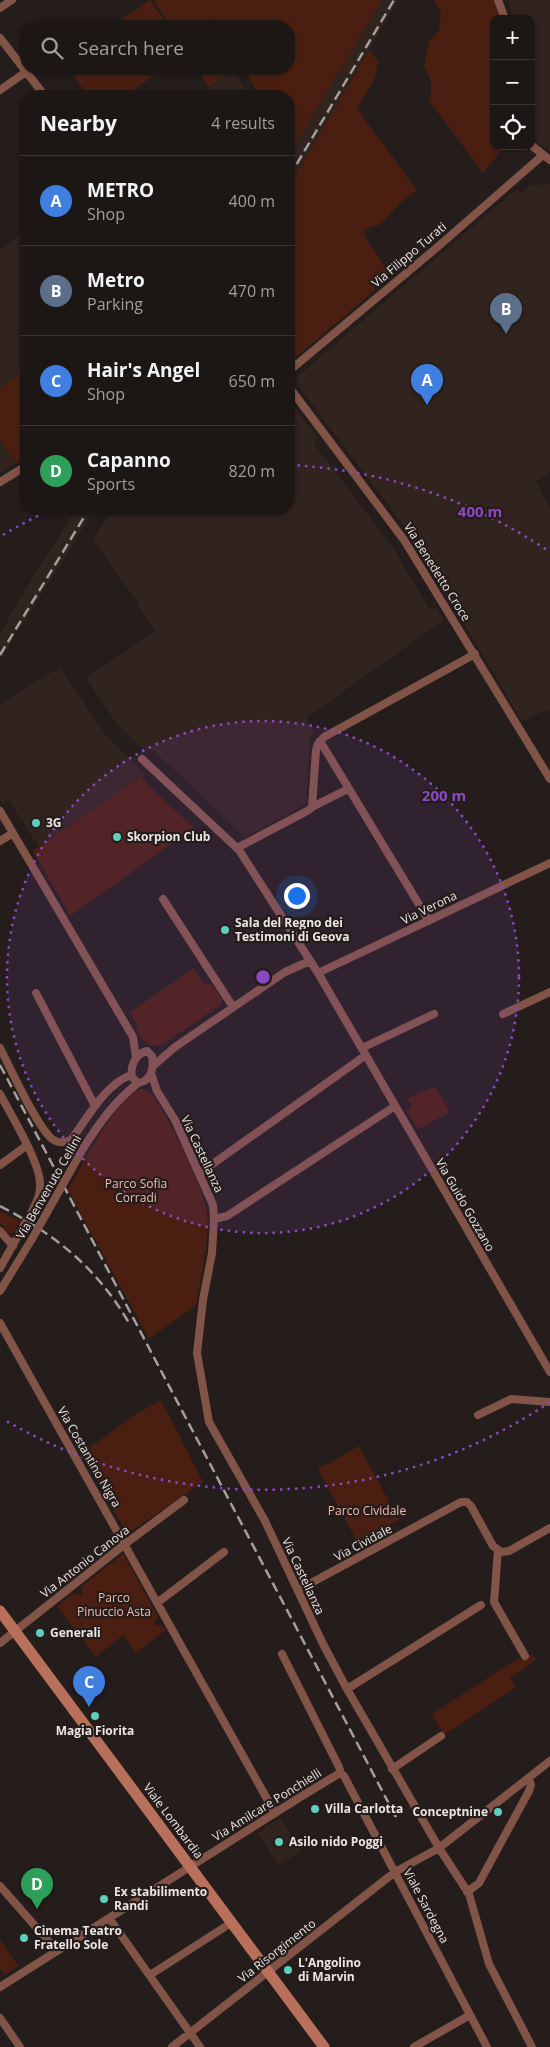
<!DOCTYPE html>
<meta charset="utf-8">
<style>
body{margin:0;font-family:"Open Sans",sans-serif;background:#292322;color:#f1f3f6}
.controls{position:absolute;right:15px;top:15px;display:grid;overflow:hidden;border-radius:10px;box-shadow:0 1px 4px #0004}
.controls button{width:45px;height:45px;display:grid;place-items:center;padding:0;border:0;border-bottom:1px solid #3a3534;background:#1c1614;color:#f1f3f6;font:25px sans-serif}
.you{position:absolute;left:296px;top:895px;width:18px;height:18px;margin:-12px;border:4px solid #fff;border-radius:50%;background:#1a73e8;box-shadow:0 0 0 8px #1a73e833}
.badge{display:grid;place-items:center;width:32px;height:32px;border-radius:50%;background:#7c3aed;color:#fff;font-size:16px;font-weight:700}
.pin{position:absolute;translate:-50% -41px;filter:drop-shadow(0 1px 2px #0008)}
.pin::after{content:'';position:absolute;top:26px;width:18px;height:15px;background:inherit;clip-path:polygon(0 0,100% 0,50% 100%)}
.list{margin:0;padding:0;list-style:none}
h2{display:flex;justify-content:space-between;align-items:center;height:65px;margin:0;padding:0 20px;font-size:21px}
h2 small{font-size:16px;font-weight:400;color:#a09fa0}
.list li{display:grid;grid-template-columns:32px 1fr auto;gap:15px;align-items:center;box-sizing:border-box;height:90px;padding:0 20px;border-top:1px solid #3a3534}
.list b{display:block;font-size:19px;white-space:nowrap}
.list p{margin:0;font-size:16px;white-space:nowrap;color:#a09fa0}
.list em{font-size:16px;font-style:normal;color:#a09fa0}
.icon{flex:none;width:28px;height:28px;fill:none;stroke:currentColor;stroke-width:2;stroke-linecap:round;stroke-linejoin:round}
.map{position:relative;flex:none;width:550px;height:2047px;overflow:hidden}
.search{position:absolute;background:#1c1614;box-shadow:0 1px 4px #0004;left:20px;top:20px;width:275px;height:55px;display:flex;align-items:center;gap:12px;box-sizing:border-box;padding:0 18px;border-radius:20px;color:#a09fa0;font-size:19px}
.panel{position:absolute;background:#1c1614;box-shadow:0 1px 4px #0004;left:20px;top:90px;width:275px;height:425px;border-radius:20px}
.map>svg:first-child{display:block}
</style>
<div class="map">
<svg width="550" height="2047" viewBox="0 0 550 2047">
<rect width="100%" height="100%" fill="#251d1b"/>
<!-- built -->
<path fill="#31231e" d="M382,0H398L289,187V155Z
M508,0H550V152L537,142L531,131L535,94L531,68V19H514Z
M233,69L249,96H198Z
M550,183V472L536,481L550,509V709L522,721L411,535L297,384L298,376L517,189L522,193L531,186Z
M26,231V369L0,388V250Z
M289,400L318,438L314,444L392,546L430,610L436,608L444,620L306,718L315,733L310,737L306,804L245,837L154,751L142,749L117,724L86,678L155,631L138,605L139,604L93,540L112,509H289Z
M0,439L16,463L0,472Z
M76,509H95L0,660V635L9,621L8,617Z
M60,667L106,735L145,774L39,847L8,800L2,804L0,799V704Z
M280,1818L302,1851L278,1865L257,1833Z"/>
<!-- green -->
<path fill="#4a1f12" d="M150,0L168,26H112Z
M153,0H382L289,155V96H260L244,69H289V26H217L210,16L216,26H170Z
M434,0H494L500,19H494V146H505L483,173L428,99L431,95V80L424,67L429,41L439,31L441,13Z
M369,50L378,61L375,78L357,109L417,190L400,203L381,224L364,230L367,240L389,273L374,284L375,290L289,363V187Z
M69,69H164L124,96H88Z
M197,69H233L209,87Z
M26,369V457L16,463L0,439V388Z
M141,776L149,786L194,828L70,916L33,851Z
M194,968L203,983L212,985L222,999V1004L165,1043C151,1049 143,1042 136,1030L137,1025L130,1012Z
M435,1086L450,1112L418,1129L406,1109L412,1108L407,1099Z
M142,1089C145,1090 146,1089 149,1092C163,1104 206,1194 207,1213C209,1244 202,1275 196,1305L149,1339L68,1190C80,1170 118,1092 142,1089Z
M0,1211L20,1221L13,1233H8L0,1223Z
M161,1400L203,1482L127,1534L82,1453L136,1414Z
M359,1446L399,1520L358,1543L318,1469Z
M123,1554L157,1615V1619L154,1622L156,1626L161,1625L166,1630L136,1653L123,1635L96,1657L57,1606L72,1594H76L79,1596L83,1593L81,1589L82,1586Z
M532,1654L536,1660L510,1678L516,1687L444,1735L432,1714L509,1664L519,1659L520,1661Z
M0,1940L18,1966L5,1975L0,1969Z"/>
<g fill="none" stroke-linecap="round" stroke-linejoin="round">
<!-- street -->
<path stroke="#815447" stroke-width="8" d="M498,0L505,19
M0,8L12,0
M0,38L45,96
M0,90L26,72
M531,145L550,160
M289,371L434,250L543,155
M289,387L404,540L550,779
M0,482L26,466
M320,741L429,921
M142,759L239,850L318,973L550,1372
M312,807L316,750L318,744L324,737L475,654
M0,811L133,1037L136,1057
M0,841L13,833
M237,848L309,810L312,807L348,789
M163,899L233,1007
M318,973L550,863
M36,993L95,1106
M503,1014L550,992
M0,1048C11,1069 36,1125 52,1139C58,1143 65,1143 71,1140C87,1119 105,1084 131,1075
M362,1048L434,1014
M147,1051L152,1056C154,1067 152,1081 138,1083L132,1077C130,1066 135,1054 147,1051Z
M153,1066L175,1047L285,972L310,961
M151,1073L157,1091L175,1120L213,1205L214,1219L212,1253L203,1300L197,1353L209,1422L265,1521L323,1644L347,1689L439,1848L469,1894L489,1964L532,2047
M0,1094C11,1115 40,1162 40,1184C41,1196 34,1207 29,1217
M84,1147C100,1122 115,1101 138,1083
M0,1165L26,1146
M200,1173L366,1055
M214,1219L227,1216L395,1106
M0,1231L13,1246
M0,1268L24,1225
M0,1291L32,1239
M0,1323L275,1813
M478,1415L511,1399L550,1402
M498,1550L494,1602L525,1656
M298,1590L461,1502H467L471,1506L493,1546L501,1552L509,1551L550,1528
M157,1603L224,1552
M0,1643L125,1544L184,1500
M282,1654L339,1767L341,1774
M347,1689L481,1605
M392,1769L441,1736
M0,1886L57,1951
M467,1892L479,1883L529,1791L531,1785L529,1778
M109,1918L200,2047
M150,1975L231,1923
M0,1987L302,1796L340,1773L344,1776L487,2047
M0,2018L20,2047
M172,2047L395,1872L439,1848L550,1761
M414,2047L470,2015"/>
<!-- secondary -->
<path stroke="#b9705b" stroke-width="11" d="M0,1611L324,2047"/>
<!-- rail -->
<path stroke="#a59e9c" stroke-width="2.5" stroke-dasharray="10 5" stroke-linecap="butt" d="M289,177L394,0
M0,655L89,509
M0,1065L397,1819
M0,1206C56,1235 97,1268 129,1323"/>
<!-- street-bridge -->
<path stroke="#815447" stroke-width="8" d="M24,1225L29,1217
M32,1239L84,1147"/>
</g>
<!-- distance rings -->
<circle cx="263" cy="977" r="256" fill="#8c48c4" fill-opacity=".12"/>
<g fill="none" stroke="#8c48c4" stroke-width="2.5" stroke-dasharray="2.5 5">
<circle cx="263" cy="977" r="256"/>
<path d="M550 1402A513 513 0 0 1 3 1419M3 535A513 513 0 0 1 50 510M290 465A513 513 0 0 1 550 552"/>
</g>
<!-- markers -->
<g fill="#5ccebb" stroke="#251d1b" stroke-width="2">
<circle cx="36" cy="823" r="5"/>
<circle cx="117" cy="837" r="5"/>
<circle cx="225" cy="930" r="5"/>
<circle cx="40" cy="1633" r="5"/>
<circle cx="95" cy="1716" r="5"/>
<circle cx="315" cy="1809" r="5"/>
<circle cx="498" cy="1812" r="5"/>
<circle cx="279" cy="1842" r="5"/>
<circle cx="104" cy="1899" r="5"/>
<circle cx="24" cy="1938" r="5"/>
<circle cx="288" cy="1970" r="5"/>
</g>
<g text-anchor="middle" stroke-width="4.5" stroke-linejoin="round" paint-order="stroke">
<!-- street labels -->
<g font-size="12" fill="#ebe5e3" stroke="#251d1b">
<text transform="translate(409 255) rotate(-40)" y="4">Via Filippo Turati</text>
<text transform="translate(437 572) rotate(58)" y="4">Via Benedetto Croce</text>
<text transform="translate(429 908) rotate(-26)" y="4">Via Verona</text>
<text transform="translate(202 1154) rotate(65)" y="4">Via Castellanza</text>
<text transform="translate(49 1187) rotate(-60)" y="4">Via Benvenuto Cellini</text>
<text transform="translate(465 1205) rotate(60)" y="4">Via Guido Gozzano</text>
<text transform="translate(89 1457) rotate(60)" y="4">Via Costantino Nigra</text>
<text transform="translate(363 1543) rotate(-28)" y="4">Via Cividale</text>
<text transform="translate(85 1562) rotate(-38)" y="4">Via Antonio Canova</text>
<text transform="translate(303 1576) rotate(65)" y="4">Via Castellanza</text>
<text transform="translate(267 1805) rotate(-32)" y="4">Via Amilcare Ponchielli</text>
<text transform="translate(173 1821) rotate(53)" y="4">Viale Lombardia</text>
<text transform="translate(426 1906) rotate(62)" y="4">Viale Sardegna</text>
<text transform="translate(277 1951) rotate(-38)" y="4">Via Risorgimento</text>
</g>
<!-- poi labels -->
<g font-size="12" font-weight="bold" fill="#ebe5e3" stroke="#251d1b" text-anchor="start">
<text x="46" y="827">3G</text>
<text x="127" y="841">Skorpion Club</text>
<text x="235" y="927">Sala del Regno dei<tspan x="235" dy="14">Testimoni di Geova</tspan></text>
<text x="50" y="1637">Generali</text>
<text x="95" y="1735" text-anchor="middle">Magia Fiorita</text>
<text x="325" y="1813">Villa Carlotta</text>
<text x="488" y="1816" text-anchor="end">Conceptnine</text>
<text x="289" y="1846">Asilo nido Poggi</text>
<text x="114" y="1896">Ex stabilimento<tspan x="114" dy="14">Randi</tspan></text>
<text x="34" y="1935">Cinema Teatro<tspan x="34" dy="14">Fratello Sole</tspan></text>
<text x="298" y="1967">L'Angolino<tspan x="298" dy="14">di Marvin</tspan></text>
</g>
<!-- park labels -->
<g font-size="12" fill="#f3bcac" stroke="#251d1b">
<text x="136" y="1188">Parco Sofia<tspan x="136" dy="14">Corradi</tspan></text>
<text x="367" y="1515">Parco Cividale</text>
<text x="114" y="1602">Parco<tspan x="114" dy="14">Pinuccio Asta</tspan></text>
</g>
</g>
<circle cx="263" cy="977" r="8" fill="#8c48c4" stroke="#251d1b" stroke-width="2.5"/>
<g font-size="15" text-anchor="middle" font-weight="bold" fill="#8c48c4" stroke="#251d1b" stroke-width="4.5" stroke-linejoin="round" paint-order="stroke">
<text x="480" y="517">400 m</text>
<text x="444" y="801">200 m</text>
</g>
</svg>
<div class="controls">
<button>+</button>
<button>−</button>
<button><svg class="icon" aria-label="locate" viewBox="0 0 24 24"><circle cx="12" cy="12" r="6"/><path d="M12 2v4M12 18v4M2 12h4M18 12h4"/></svg></button>
</div>
<div class="you"></div>
<div class="pin badge" style="left:427px;top:405px;background:#3f7fe0">A</div>
<div class="pin badge" style="left:506px;top:334px;background:#5c6f8a">B</div>
<div class="pin badge" style="left:89px;top:1707px;background:#3f7fe0">C</div>
<div class="pin badge" style="left:37px;top:1909px;background:#2e9e5b">D</div>
<div class="search"><svg class="icon" aria-label="search" viewBox="0 0 24 24"><circle cx="10" cy="10" r="6"/><path d="M15 15l6 6"/></svg>Search here</div>
<section class="panel">
<h2>Nearby<small>4 results</small></h2>
<ul class="list">
<li><span class="badge" style="background:#3f7fe0">A</span><div><b>METRO</b><p>Shop</p></div><em>400 m</em></li>
<li><span class="badge" style="background:#5c6f8a">B</span><div><b>Metro</b><p>Parking</p></div><em>470 m</em></li>
<li><span class="badge" style="background:#3f7fe0">C</span><div><b>Hair's Angel</b><p>Shop</p></div><em>650 m</em></li>
<li><span class="badge" style="background:#2e9e5b">D</span><div><b>Capanno</b><p>Sports</p></div><em>820 m</em></li>
</ul>
</section>
</div>
